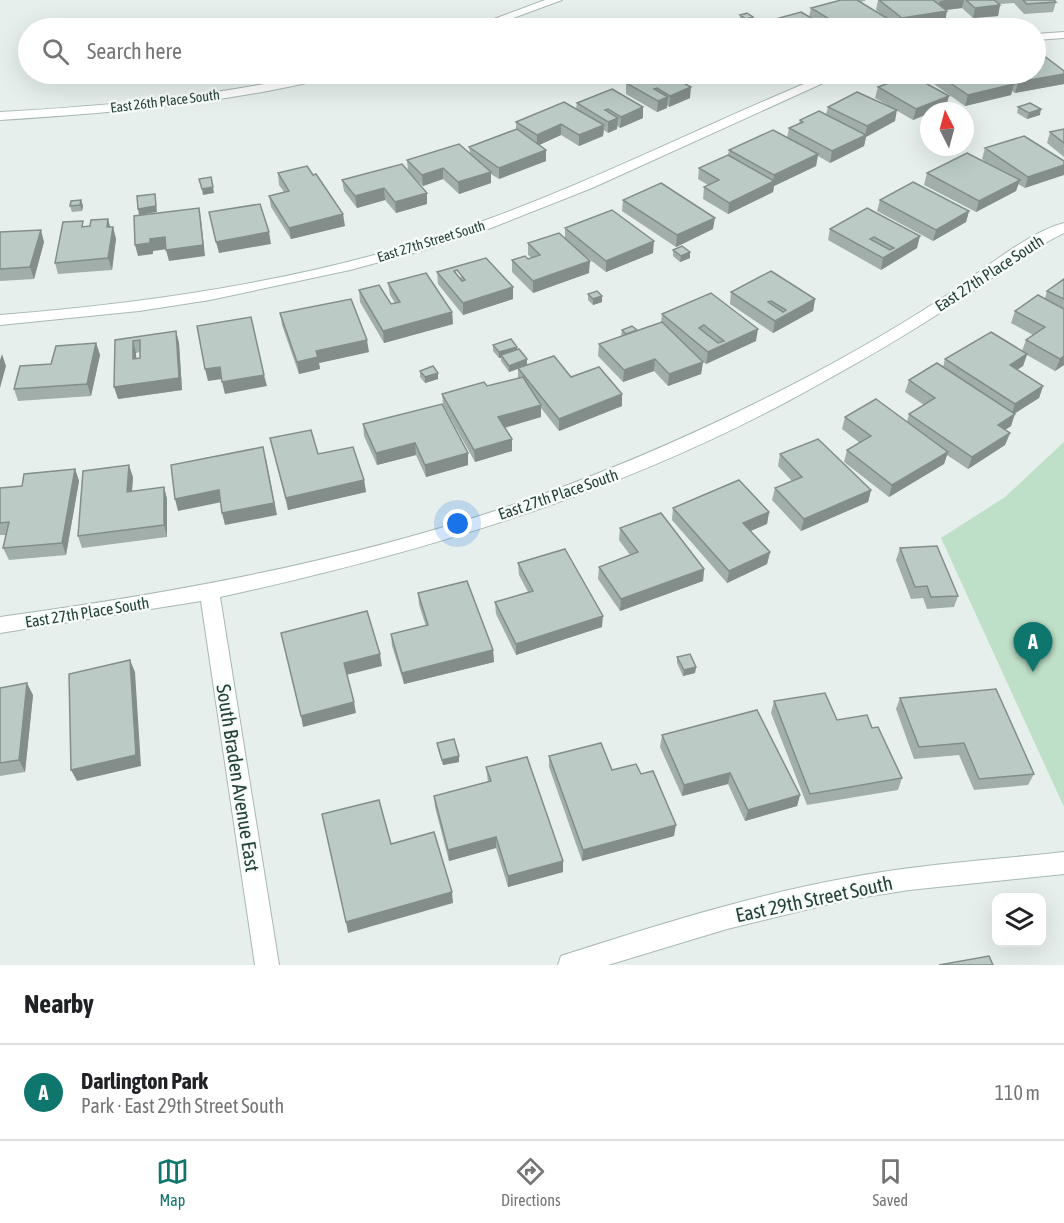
<!DOCTYPE html>
<meta charset="utf-8">
<style>
body{margin:0;font-family:"Asap Condensed",sans-serif;background:#f2f2f2;color:#202124}
.controls{position:absolute;right:18px;bottom:18px;display:grid;overflow:hidden;border-radius:12px;box-shadow:0 6px 24px #0002}
.controls button{width:54px;height:54px;display:grid;place-items:center;padding:0;border:0;border-bottom:2px solid #e0e0e0;background:#fff;color:#202124;font:30px sans-serif}
.compass{position:absolute;left:920px;top:102px;width:54px;height:54px;border-radius:50%;background:#fff;box-shadow:0 6px 24px #0002;rotate:354deg}
.you{position:absolute;left:458px;top:524px;width:21px;height:21px;margin:-15px;border:4px solid #fff;border-radius:50%;background:#1a73e8;box-shadow:0 0 0 9px #1a73e833}
.badge{display:grid;place-items:center;width:39px;height:39px;border-radius:50%;background:#0f766e;color:#fff;font-size:20px;font-weight:700}
.pin{position:absolute;translate:-50% -50px;filter:drop-shadow(0 2px 3px #0008)}
.pin::after{content:'';position:absolute;top:32px;width:21px;height:18px;background:inherit;clip-path:polygon(0 0,100% 0,50% 100%)}
.list{margin:0;padding:0;list-style:none}
h2{display:flex;justify-content:space-between;align-items:center;height:78px;margin:0;padding:0 24px;font-size:26px}
h2 small{font-size:20px;font-weight:400;color:#757577}
.list li{display:grid;grid-template-columns:39px 1fr auto;gap:18px;align-items:center;box-sizing:border-box;height:96px;padding:0 24px;border-top:2px solid #e0e0e0}
.list b{display:block;font-size:22px;white-space:nowrap}
.list p{margin:0;font-size:20px;white-space:nowrap;color:#757577}
.list em{font-size:20px;font-style:normal;color:#757577}
.icon{flex:none;width:33px;height:33px;fill:none;stroke:currentColor;stroke-width:2;stroke-linecap:round;stroke-linejoin:round}
.map{position:relative;flex:none;width:1064px;height:965px;overflow:hidden}
.search{position:absolute;background:#fff;box-shadow:0 6px 24px #0002;left:18px;right:18px;top:18px;height:66px;display:flex;align-items:center;gap:15px;box-sizing:border-box;padding:0 21px;border-radius:33px;color:#757577;font-size:22px}
.sheet{height:174px;background:#fff}
nav{display:flex;justify-content:space-around;align-items:center;box-sizing:border-box;height:84px;border-top:2px solid #e0e0e0;background:#fff;font-size:16px;color:#757577}
nav a{display:grid;justify-items:center;gap:3px}
nav .on{color:#0f766e}
.map>svg:first-child{display:block}
</style>
<div class="map">
<svg width="1064" height="965" viewBox="0 0 1064 965">
<rect width="100%" height="100%" fill="#e6efeb"/>
<!-- green -->
<path fill="#bfe0c8" d="M1064,442V807L941,538L1005,497Z"/>
<g fill="none" stroke-linecap="round" stroke-linejoin="round">
<!-- minor casing -->
<g stroke="#a8b8b2" stroke-width="2">
<path id="minor" d="M545,0H562L486,28H470Z
M1064,32V38L1036,40V34Z
M314,74H334L332,77C223,104 112,113 0,120V112C106,106 211,97 314,74Z
M828,74H843L592,188L491,228L424,250L350,270L210,300L139,311L0,325V315C163,302 328,277 483,221C600,179 712,121 828,74Z
M1064,223V233C1025,252 991,280 955,303C902,338 846,370 790,400C611,496 417,554 220,597L279,965H255L201,601L0,633V617C167,594 334,564 495,511C585,481 671,445 756,403C821,371 886,335 947,295C980,273 1026,233 1064,223Z
M1064,852V874L909,890L846,900L727,929L608,965H558L561,956L570,953C661,924 753,895 847,878C919,864 992,860 1064,852Z"/>
</g>
<!-- minor -->
<use href="#minor" fill="#fff" fill-rule="evenodd"/>
</g>
<!-- wall -->
<path fill="#a1aea9" fill-rule="evenodd" d="M841,0H865V1L860,2L886,18L876,10L878,0H1054L1056,2L1053,12L1024,14L1014,3L1000,4V5L998,16L973,18L962,8L945,10V22L900,28L889,20L888,28H761V23L809,17L811,8Z
M740,15L752,22L746,24L740,20Z
M650,74L690,98L669,107L667,105V108L657,112L626,94V83Z
M678,74H744L743,75L720,84L704,74L689,80Z
M930,74H1035L1064,84L1015,93L1012,91L1011,95L965,106L928,80Z
M878,87L946,107L913,120L875,98Z
M577,103L643,107V118L620,128L617,126V129L608,133L604,130L603,136L579,146L561,135L539,145L546,161L499,179L491,174V183L459,194L443,179L423,186L408,172L427,204L396,213L385,200L357,208L344,191L342,180L408,171L407,160L470,153L469,147L516,129V122L576,109Z
M828,107L895,121L866,137L864,146L830,163L818,156L816,166L774,186L773,192L728,214L703,199L704,187L708,185L698,179L699,168L728,155L729,150L787,138L789,128L799,124L800,120L826,114Z
M1018,107L1040,115L1027,119L1017,113Z
M1064,129V157L1047,143L1050,132Z
M985,148L1064,161L1025,188L1018,184L1016,191L976,212L924,185L927,173L988,164L982,159Z
M278,173L313,175L345,226L291,239L271,207L269,196L284,192L279,185Z
M81,200L83,206L82,211L72,212L70,206Z
M623,200L713,229L676,247L622,211Z
M880,200L969,211L966,222L933,241L877,211Z
M867,208L917,248L881,270L828,240L830,229Z
M85,227H113L116,239L112,270L58,274L55,263Z
M565,228L653,253L606,272L576,249L589,273L533,293L512,272V260L528,259L532,258L528,255V243L565,238Z
M0,232L44,242L34,279L0,281Z
M673,250L690,258L680,262L673,256Z
M486,258L513,299L463,315L438,284L437,272ZM457,270L463,276L459,278L454,271Z
M1064,279V365L1055,371L1027,355L1023,366L1017,370L1043,386L1039,398L1014,413L1011,426L1005,430L1010,433L1005,445L968,469L947,455L944,464L889,497L844,462L847,450L860,443L842,429L845,417L907,422L909,414L924,405L905,392L909,380L943,367L945,359L1022,351L1026,340L1033,335L1011,323L1015,311L1045,298L1047,291Z
M388,283L452,312L453,324L384,343L360,302L359,290L391,304L395,303L390,295Z
M731,292L815,299L813,311L773,333L730,304Z
M711,293L756,341L706,364L695,355L703,362L701,374L668,386L654,371L623,382L598,356L599,344L621,336L622,330H637L661,322L662,314Z
M588,294L602,296V302L593,305L588,300Z
M280,313L369,352L319,363L320,369L299,374L282,325Z
M176,331L179,343L182,390L118,399L115,340ZM140,352V358L136,359V353Z
M96,343L100,355L91,396L18,401L14,389L51,364Z
M493,345L517,347V349L527,359V365L571,377L622,394V406L559,431L541,408V417L505,428L512,439V451L475,462L443,405L442,394L487,386L518,378V369L509,372L501,361V358H499L493,351Z
M420,371L438,379L425,383L420,377Z
M442,404L468,465L426,477L416,455L377,465L364,436L363,424Z
M270,438L318,454L364,480L366,492L288,510Z
M780,454L871,490L868,502L801,531L772,500L775,488L792,481L778,466Z
M75,469L79,481L66,555L9,560L3,548L6,535H0V488L22,486Z
M133,477L132,491L164,487L167,499V537L82,548L78,536Z
M673,508L769,512L767,524L750,531L770,552L767,564L727,583L672,520Z
M620,528L704,569L703,581L620,611L598,579L599,567L630,555L619,540Z
M900,548L958,596L954,607L927,609L923,598L911,599L896,560Z
M518,563L602,627L516,655L496,614L495,602L528,592L519,575Z
M418,593L493,650L494,662L404,684L392,646L391,634L426,626L419,605Z
M677,657L696,667L695,673L683,676L677,663Z
M0,688L33,695L25,772L0,776Z
M900,698L1034,774L1028,785L974,790L959,755L914,759L896,709Z
M774,701L837,720L872,728L902,778L898,790L807,805L771,713Z
M662,735L800,795L797,806L745,821L728,784L682,796L660,747Z
M437,743L459,762L443,765L438,749Z
M549,756L612,770L641,774L674,836L582,861L549,767Z
M486,767L563,861V872L508,887L496,848L449,861L435,807L434,796L488,782Z"/>
<!-- shaded-wall -->
<path fill="#838d89" d="M946,0H964L962,8L937,11L940,1Z
M1000,5L998,16L973,18L975,8Z
M947,11L945,22L900,28L902,18Z
M753,17L752,22L746,24V19Z
M890,20L888,28H857Z
M689,74H704L689,80Z
M721,74H744L743,75L720,84Z
M1064,74V84L1015,93L1018,82Z
M1014,84L1011,95L965,106L968,95Z
M691,87L690,98L669,107L670,96Z
M949,96L946,107L936,111H929V113L913,120L916,109Z
M668,97L667,108L657,112L658,101Z
M643,107V118L620,128L621,117Z
M1041,109L1040,115L1027,119L1029,113Z
M897,110L895,121L866,137L864,146L830,163L832,151L865,135L867,126Z
M618,118L617,129L608,133V122Z
M561,124V135L537,146V135Z
M604,125L603,136L579,146V135Z
M546,150V161L499,179V168Z
M818,154L816,166L774,186L773,192L728,214L729,203L773,182L774,175Z
M1064,165V175L1025,188L1028,177Z
M443,168V179L423,186L422,175Z
M491,172V183L459,194L458,182Z
M1020,180L1016,191L976,212L979,201Z
M213,187L214,193L203,195L202,189Z
M384,188L385,200L357,208L355,196Z
M427,193V204L396,213L395,202Z
M155,194L157,212L139,215L138,209Z
M81,200L83,206L82,211L80,205Z
M199,208L201,219L205,256L169,261L166,250Z
M969,211L966,222L933,241L936,230Z
M343,214L345,226L291,239L289,228Z
M715,218L713,229L676,247L677,235Z
M108,219L111,230L107,227Z
M113,227L116,239L112,270L108,258Z
M41,230L44,242L34,279L30,267Z
M269,232L271,244L219,253L216,242Z
M920,236L917,248L881,270L883,258Z
M165,237L168,249L153,251V254L138,256L135,245L150,239Z
M654,241L653,253L606,272V261Z
M690,252V258L680,262L681,256Z
M590,261L589,273L533,293V281Z
M513,287V299L463,315V303Z
M602,296V302L593,305V299Z
M815,299L813,311L773,333L775,321Z
M452,312L453,324L384,343L383,331Z
M758,329L756,341L706,364L708,352Z
M176,331L179,343L182,390L118,399L114,387Z
M367,340L369,352L319,363L320,369L299,374L297,362L316,351Z
M133,341L136,353L137,371L133,359Z
M96,343L100,355L91,396L87,384Z
M517,347V353L501,355V358H499V352Z
M2,354L6,366L0,388V360Z
M1027,354L1023,366L1005,377L1010,365Z
M1064,356V365L1055,371L1060,359Z
M527,359V365L509,372V366Z
M655,359L654,371L623,382L624,370Z
M703,362L701,374L668,386L669,374Z
M220,367L222,379L208,381L205,369Z
M438,373V379L425,383V377Z
M264,375L267,386L225,394L222,382Z
M1043,386L1039,398L1011,416L1015,404Z
M622,394V406L559,431V419Z
M541,405V417L499,429L498,417Z
M1015,414L1011,426L994,437L998,425Z
M1010,433L1005,445L968,469L972,457Z
M512,439V451L475,462L474,450Z
M415,443L416,455L377,465L376,453Z
M948,452L944,464L889,497L892,485Z
M468,453V465L426,477L425,465Z
M266,459L277,515L225,525L222,513Z
M129,465L133,477L131,504L127,492Z
M75,469L79,481L66,555L62,543Z
M364,480L366,492L288,510L286,498Z
M164,487L167,499V537L164,525Z
M219,490L222,502L178,511L175,499Z
M871,490L868,502L801,531L804,519Z
M769,512L767,524L741,535L743,523Z
M770,552L767,564L727,583L729,571Z
M704,569L703,581L620,611L621,599Z
M603,616L602,627L516,655V644Z
M493,650L494,662L404,684L402,673Z
M380,654L382,666L346,675L344,663Z
M130,660L135,672L141,766L77,781L71,770Z
M696,667L695,673L683,676L684,670Z
M27,683L33,695L25,772L19,760Z
M354,702L356,713L303,727L301,716Z
M459,756V762L443,765L442,760Z
M730,773L728,784L682,796L684,785Z
M800,795L797,806L745,821L748,810Z
M676,825L674,836L582,861L583,850Z
M496,837V848L449,861L448,850Z
M563,861V872L508,887V876Z
M452,892L453,903L348,933L346,922Z"/>
<!-- building -->
<path fill="#bbcac4" stroke="#838d89" stroke-width="1.5" fill-rule="evenodd" d="M841,0H857L890,20L857,28H844L811,8Z
M879,0H933L947,11L902,18Z
M966,0H994L1000,5L975,8Z
M1023,0H1054L1056,2L1027,4Z
M801,12L828,28H770L761,23Z
M747,13L753,17L746,19L740,15Z
M1039,52L1064,71V74L1018,82L1008,74H1035V53Z
M650,74H666L691,87L670,96L657,88L654,89L668,97L658,101L626,83Z
M937,74H956L959,76L967,74H999L1014,84L968,95Z
M911,75L949,96L916,109L878,87Z
M612,89L643,107L621,117L608,109L605,110L618,118L608,122L577,103Z
M857,92L897,110L867,126L828,107Z
M564,102L604,125L579,135L561,124L537,135L516,122Z
M1030,103L1041,109L1029,113L1018,107Z
M819,111L866,135L832,151L789,128L803,122L800,120Z
M517,129L546,150L499,168L469,147Z
M1064,129V143L1050,132Z
M773,130L818,154L774,175L729,150Z
M1024,136L1064,161V165L1028,177L985,148Z
M459,144L491,172L458,182L443,168L422,175L407,160Z
M967,153L1020,180L979,201L927,173Z
M728,155L774,181L729,203L704,187L719,180L699,168Z
M402,164L427,193L395,202L384,188L355,196L342,180Z
M307,166L313,175L316,174L343,214L289,228L269,196L289,191L278,173Z
M211,177L213,187L202,189L199,179Z
M913,182L969,211L936,230L880,200Z
M661,183L715,218L677,235L623,200Z
M155,194L156,206L138,209L137,196Z
M81,200L80,205L70,206L71,201Z
M260,204L269,232L216,242L209,212Z
M199,208L203,245L166,250L165,237L150,239V243L135,245L134,216Z
M867,208L920,236L883,258L830,229ZM874,237L894,248L890,250L870,239Z
M612,210L654,241L606,261L565,228Z
M108,219L107,227H113L108,258L55,263L63,222L83,221L82,227L90,226L91,220Z
M41,230L30,267L0,269V232Z
M559,233L590,261L533,281L512,260L525,256L528,259L540,255L528,243Z
M682,246L690,252L681,256L673,250Z
M486,258L513,287L463,303L437,272ZM457,270L465,280L462,281L454,271Z
M771,271L815,299L775,321L731,292ZM771,301L786,310L783,312L768,302Z
M426,273L452,312L383,331L359,290L379,285L391,304L400,302L388,283Z
M1064,279V299L1047,291Z
M597,291L602,296L593,299L588,294Z
M711,293L758,329L708,352L662,314ZM704,325L724,341L718,343L699,328Z
M1038,295L1064,309V356L1060,359L1026,340L1045,327L1015,311Z
M351,299L367,340L316,351L318,357L297,362L280,313Z
M251,317L264,375L222,382L220,367L205,369L197,326Z
M662,322L703,362L669,374L655,359L624,370L599,344Z
M632,326L637,330L626,334L622,330Z
M176,331L179,378L114,387L115,340ZM140,340V358L133,359V341Z
M991,332L1027,354L1010,365L1043,386L1015,404L945,359Z
M511,339L517,347L499,352L493,345Z
M96,343L87,384L14,389L20,366L51,364L56,346Z
M519,349L527,359L509,366L501,355Z
M554,356L571,377L599,367L622,394L559,419L518,368Z
M937,363L1015,414L998,425L1010,433L972,457L909,414L935,398L909,380Z
M433,366L438,373L425,377L420,371Z
M523,377L541,405L498,417L512,439L474,450L442,394L484,382L487,386Z
M876,399L948,452L892,485L847,450L871,436L845,417Z
M442,404L468,453L425,465L415,443L376,453L363,424Z
M311,430L318,454L353,447L364,480L286,498L270,438Z
M818,439L871,490L804,519L775,488L802,477L780,454Z
M263,447L274,503L222,513L219,490L175,499L171,465Z
M129,465L127,492L164,487V525L78,536L83,471Z
M75,469L62,543L3,548L9,522L0,523V488L22,486L24,474Z
M739,480L769,512L743,523L770,552L729,571L673,508Z
M661,513L704,569L621,599L599,567L638,552L620,528Z
M937,546L958,596L931,597L927,586L915,587L900,548Z
M565,549L603,616L516,644L495,602L533,591L518,563Z
M467,581L493,650L402,673L391,634L428,625L418,593Z
M367,611L380,654L344,663L354,702L301,716L281,633Z
M690,654L696,667L684,670L677,657Z
M130,660L136,755L71,770L69,674Z
M27,683L19,760L0,763V688Z
M996,689L1034,774L979,779L964,743L919,747L900,698Z
M825,693L837,720L867,715L872,728L878,727L902,778L810,794L774,701Z
M757,710L800,795L748,810L730,773L684,785L662,735Z
M454,739L459,756L442,760L437,743Z
M601,743L612,770L636,764L641,774L653,771L676,825L583,850L549,756Z
M527,757L563,861L508,876L496,837L448,850L434,796L491,781L486,767Z
M379,800L391,844L434,832L452,892L346,922L322,814Z
M989,956L993,965H939Z"/>
<g text-anchor="middle" stroke-width="5" stroke-linejoin="round" paint-order="stroke">
<!-- far-street labels -->
<g font-size="14" fill="#24423a" stroke="#f7fbf9">
<text transform="translate(165 101) rotate(-7)" y="5">East 26th Place South</text>
<text transform="translate(431 241) rotate(-17)" y="5">East 27th Street South</text>
</g>
<!-- street labels -->
<g font-size="16" fill="#24423a" stroke="#f7fbf9">
<text transform="translate(989 273) rotate(-33)" y="6">East 27th Place South</text>
<text transform="translate(558 494) rotate(-19)" y="6">East 27th Place South</text>
<text transform="translate(87 612) rotate(-9)" y="6">East 27th Place South</text>
</g>
<!-- near-street labels -->
<g font-size="20" fill="#24423a" stroke="#f7fbf9">
<text transform="translate(238 778) rotate(81)" y="7">South Braden Avenue East</text>
<text transform="translate(814 899) rotate(-12)" y="7">East 29th Street South</text>
</g>
</g>
</svg>
<div class="controls">
<button><svg class="icon" aria-label="layers" viewBox="0 0 24 24"><path d="M12 4l9 5-9 5-9-5zM3 14l9 5 9-5"/></svg></button>
</div>
<svg class="compass" viewBox="-18 -18 36 36"><path d="M0-13l5 13h-10z" fill="#e53935"/><path d="M0 13l5-13h-10z" fill="#757577"/></svg>
<div class="you"></div>
<div class="pin badge" style="left:1033px;top:672px">A</div>
<div class="search"><svg class="icon" aria-label="search" viewBox="0 0 24 24"><circle cx="10" cy="10" r="6"/><path d="M15 15l6 6"/></svg>Search here</div>
</div>
<section class="sheet">
<h2>Nearby<small></small></h2>
<ul class="list">
<li><span class="badge">A</span><div><b>Darlington Park</b><p>Park · East 29th Street South</p></div><em>110 m</em></li>
</ul>
</section>
<nav>
<a class="on"><svg class="icon" aria-label="map" viewBox="0 0 24 24"><path d="M3 6l6-2 6 2 6-2v14l-6 2-6-2-6 2zM9 4v14M15 6v14"/></svg>Map</a>
<a><svg class="icon" aria-label="directions" viewBox="0 0 24 24"><path d="M12 3l9 9-9 9-9-9zM9 14v-3h6M13 9l2 2-2 2"/></svg>Directions</a>
<a><svg class="icon" aria-label="saved" viewBox="0 0 24 24"><path d="M7 4h10v16l-5-4-5 4z"/></svg>Saved</a>
</nav>
